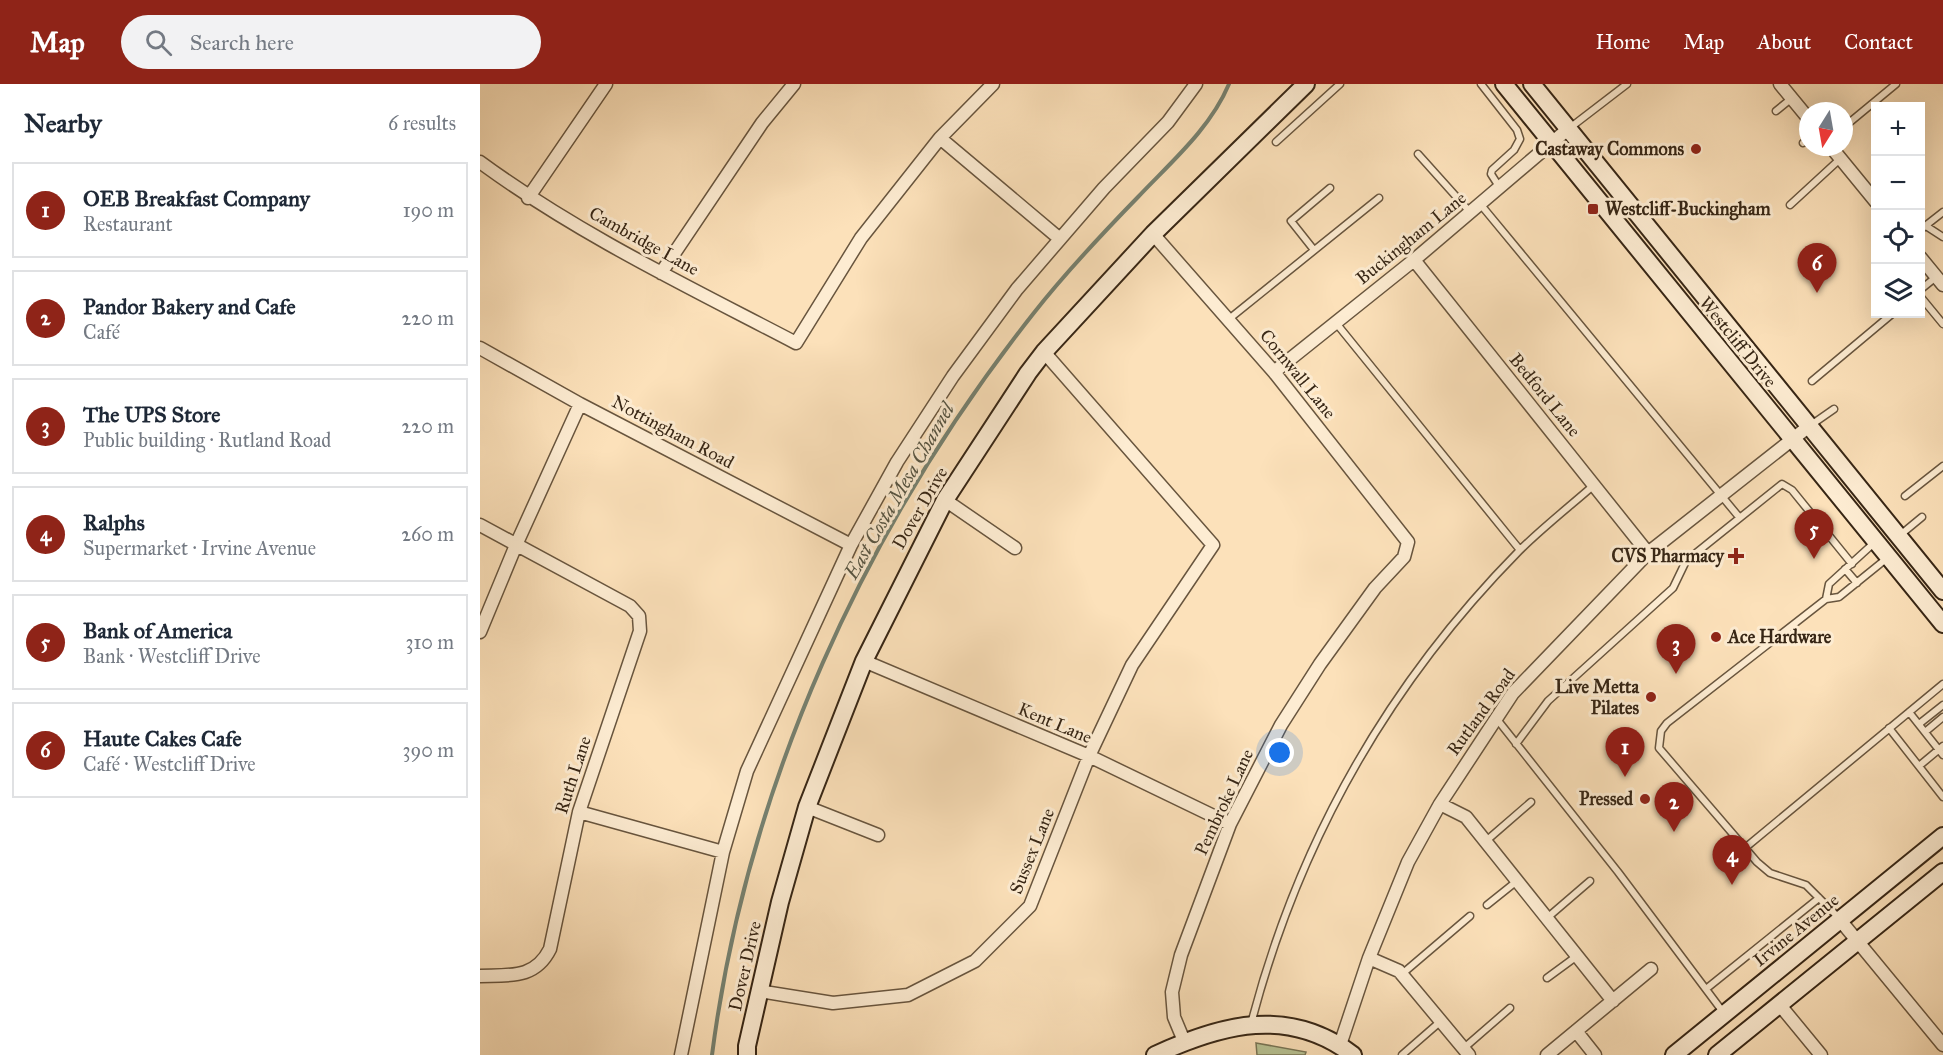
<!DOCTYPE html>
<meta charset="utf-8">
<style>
body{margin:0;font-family:"IM FELL Great Primer",serif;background:#f2f2f3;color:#1f2937}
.controls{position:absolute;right:18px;top:18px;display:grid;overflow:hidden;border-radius:0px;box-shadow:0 6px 24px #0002}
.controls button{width:54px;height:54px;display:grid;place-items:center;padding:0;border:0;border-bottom:2px solid #e0e1e3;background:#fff;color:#1f2937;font:30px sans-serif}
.compass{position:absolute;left:1319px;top:18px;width:54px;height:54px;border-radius:50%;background:#fff;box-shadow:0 6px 24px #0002;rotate:191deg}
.you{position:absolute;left:800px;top:669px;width:21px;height:21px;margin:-15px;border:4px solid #fff;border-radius:50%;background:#1a73e8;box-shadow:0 0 0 9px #1a73e833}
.badge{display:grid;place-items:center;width:39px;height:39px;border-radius:50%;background:#8f2418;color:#fff;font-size:20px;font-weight:700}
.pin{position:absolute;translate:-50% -50px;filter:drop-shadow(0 2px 3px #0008)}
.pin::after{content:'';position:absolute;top:32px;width:21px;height:18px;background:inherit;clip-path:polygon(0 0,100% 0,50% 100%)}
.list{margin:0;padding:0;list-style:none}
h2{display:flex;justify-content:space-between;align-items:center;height:78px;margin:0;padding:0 24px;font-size:26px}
h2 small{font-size:20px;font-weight:400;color:#747a83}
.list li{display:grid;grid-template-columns:39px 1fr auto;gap:18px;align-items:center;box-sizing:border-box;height:96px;margin:0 12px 12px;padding:0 12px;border:2px solid #e0e1e3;border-radius:0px}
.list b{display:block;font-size:22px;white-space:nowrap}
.list p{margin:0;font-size:20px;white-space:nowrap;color:#747a83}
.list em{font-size:20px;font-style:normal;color:#747a83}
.icon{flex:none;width:33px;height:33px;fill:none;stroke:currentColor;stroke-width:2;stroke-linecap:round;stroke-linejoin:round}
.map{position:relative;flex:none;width:1463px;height:971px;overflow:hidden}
header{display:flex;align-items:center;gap:36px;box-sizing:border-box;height:84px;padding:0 30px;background:#8f2418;color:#fff}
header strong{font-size:28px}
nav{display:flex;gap:33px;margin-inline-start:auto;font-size:21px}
.search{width:420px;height:54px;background:#f2f2f3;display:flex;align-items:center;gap:15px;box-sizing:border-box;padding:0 21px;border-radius:33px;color:#747a83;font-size:22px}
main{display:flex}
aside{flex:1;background:#fff}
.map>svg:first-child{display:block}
</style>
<header>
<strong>Map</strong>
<div class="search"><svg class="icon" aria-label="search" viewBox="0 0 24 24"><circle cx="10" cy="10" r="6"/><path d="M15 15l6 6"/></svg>Search here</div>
<nav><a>Home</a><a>Map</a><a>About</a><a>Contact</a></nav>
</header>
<main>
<aside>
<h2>Nearby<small>6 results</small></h2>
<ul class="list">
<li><span class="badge">1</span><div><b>OEB Breakfast Company</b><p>Restaurant</p></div><em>190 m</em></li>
<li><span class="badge">2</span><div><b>Pandor Bakery and Cafe</b><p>Café</p></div><em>220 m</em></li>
<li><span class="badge">3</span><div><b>The UPS Store</b><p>Public building · Rutland Road</p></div><em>220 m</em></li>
<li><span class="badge">4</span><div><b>Ralphs</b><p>Supermarket · Irvine Avenue</p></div><em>260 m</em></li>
<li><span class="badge">5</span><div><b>Bank of America</b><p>Bank · Westcliff Drive</p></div><em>310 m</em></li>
<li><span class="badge">6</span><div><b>Haute Cakes Cafe</b><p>Café · Westcliff Drive</p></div><em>390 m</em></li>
</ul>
</aside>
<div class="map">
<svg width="1463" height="971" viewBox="0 0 1463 971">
<rect width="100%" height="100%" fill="#fce1ba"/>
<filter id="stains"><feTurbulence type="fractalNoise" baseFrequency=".00333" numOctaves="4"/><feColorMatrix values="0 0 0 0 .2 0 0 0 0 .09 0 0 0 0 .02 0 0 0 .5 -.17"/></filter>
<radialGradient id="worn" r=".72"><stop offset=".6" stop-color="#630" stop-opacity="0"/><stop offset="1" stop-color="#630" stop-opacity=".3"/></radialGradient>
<!-- green -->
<path fill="#b8c495" stroke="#787555" stroke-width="1.5" d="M776,959L826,968L825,971H777Z"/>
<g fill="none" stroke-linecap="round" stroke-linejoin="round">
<!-- stream -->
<path stroke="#768170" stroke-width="4" d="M232,971C267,701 385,443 553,230C585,189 621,151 658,113C691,78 730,45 749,0"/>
<!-- lane casing -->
<g stroke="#68553e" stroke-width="9">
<path id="lane" d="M1001,0L1037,46L1040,55L1034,66L1012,86L1011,90L1020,104
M1296,27L1312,14
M1091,43L1147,0
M1364,43L1416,0
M796,58L860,0
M1323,59L1328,55
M938,70L990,128
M1001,121L1259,433
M1310,121L1360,75
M1446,142L1463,153
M1440,146L1463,128
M834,166L811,137L850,104
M1440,206L1456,193
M1440,212L1463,240
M749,235L899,114
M856,239L1040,466
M1332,297L1412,230
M1331,341L1354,325
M1425,412L1463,382
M1419,452L1442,433
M1365,485L1377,499
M1346,515L1349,500L1395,458
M1429,628L1463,671
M1016,634L1138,788L1243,928
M1439,640L1463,621
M1409,644L1463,713
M1445,648L1463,633
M1036,660L1068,617L1193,504L1206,477L1302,400L1312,406L1372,480
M1439,682L1463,662
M1006,757L1051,718
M1265,764L1463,600
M1007,821L1037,797
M1067,834L1110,797
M1360,835L1326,801L1290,789L1277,778L1179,664L1181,647L1187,639L1346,515L1359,513L1406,475
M922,890L990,832
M1067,894L1097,872
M1226,905L1339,814
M771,940C818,759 908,600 1039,467C1062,444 1089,423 1114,401
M984,964L1030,924
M922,971L961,937"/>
</g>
<!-- street casing -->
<g stroke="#68553e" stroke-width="15">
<path id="street" d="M1300,0L1328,34
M460,54L580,155
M1351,63L1396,118
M0,78C98,150 209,203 316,259L381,154L460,54L513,0
M48,114L126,0
M673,150L794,288L928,458L924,473L895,504L840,580L801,641L750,740L701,871L692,908L694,933L704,957
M1440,173L1463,201
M934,176L1168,469
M181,189L282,39L314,0
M0,264L100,320L371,461
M794,288L934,176L1088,45
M465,416L535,464
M0,441L150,522L159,532L160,547L99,728L70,865C55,895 30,891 0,892
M0,548L36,461L100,320
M384,577L609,672L750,740
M960,720L986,733L1133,917
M327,723L398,751
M99,728L243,768
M1360,836L1463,961
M889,874L919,887L989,971
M279,907L353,919L428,911L495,877L550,822L609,672L652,581L733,461L564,268
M1299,920L1341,971
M1096,947L1115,971
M860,961L889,874L928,778L960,720L1033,609L1168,469L1328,343
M201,971L243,768L267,687L371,461L417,378L473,292L537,205L624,104L688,38L716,0
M1067,971L1171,885"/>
</g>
<!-- secondary casing -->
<g stroke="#372615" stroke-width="20">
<path id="secondary" d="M1024,0L1463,540
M1052,0L1463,507
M267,971V962L300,818L327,723L384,577L465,416L548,289L564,268L673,150L826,0
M675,971C742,940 809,922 873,971
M1194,971L1463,752
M1237,971L1463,788"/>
</g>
<!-- lane -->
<use href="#lane" stroke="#fdecd2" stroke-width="6"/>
<!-- street -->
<use href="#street" stroke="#fdecd2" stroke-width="12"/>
<!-- secondary -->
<use href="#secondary" stroke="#fdecd2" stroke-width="16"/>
</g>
<!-- markers -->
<g fill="#8f2418" stroke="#fdecd2" stroke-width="2">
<circle cx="1216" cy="65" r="6"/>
<rect x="1107" y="119" width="12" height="12" rx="3"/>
<path d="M1253 463h6v6h6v6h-6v6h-6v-6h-6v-6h6z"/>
<circle cx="1236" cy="553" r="6"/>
<circle cx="1171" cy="613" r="6"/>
<circle cx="1165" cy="715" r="6"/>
</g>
<g text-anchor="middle" stroke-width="6" stroke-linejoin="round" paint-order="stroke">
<!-- poi labels -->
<g font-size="18" font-weight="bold" fill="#372615" stroke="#fdecd2" text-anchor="end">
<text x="1204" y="71">Castaway Commons</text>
<text x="1125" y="131" text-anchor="start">Westcliff-Buckingham</text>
<text x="1244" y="478">CVS Pharmacy</text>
<text x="1248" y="559" text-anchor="start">Ace Hardware</text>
<text x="1159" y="609">Live Metta<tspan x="1159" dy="21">Pilates</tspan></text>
<text x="1153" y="721">Pressed</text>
</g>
<!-- street labels -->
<g font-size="18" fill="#372615" stroke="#fdecd2">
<text transform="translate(931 154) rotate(-39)" y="6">Buckingham Lane</text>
<text transform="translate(164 157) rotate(29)" y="6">Cambridge Lane</text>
<text transform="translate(1258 258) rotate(51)" y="6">Westcliff Drive</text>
<text transform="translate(818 290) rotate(51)" y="6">Cornwall Lane</text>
<text transform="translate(1065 311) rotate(51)" y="6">Bedford Lane</text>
<text transform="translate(193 348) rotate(28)" y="6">Nottingham Road</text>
<text transform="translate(440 424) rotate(-60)" y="6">Dover Drive</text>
<text transform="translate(1001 628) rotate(-54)" y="6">Rutland Road</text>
<text transform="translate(575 639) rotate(23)" y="6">Kent Lane</text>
<text transform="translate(93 691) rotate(-72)" y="6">Ruth Lane</text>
<text transform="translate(744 718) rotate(-65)" y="6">Pembroke Lane</text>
<text transform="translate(552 767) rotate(-68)" y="6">Sussex Lane</text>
<text transform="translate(1316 846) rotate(-39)" y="6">Irvine Avenue</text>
<text transform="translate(265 882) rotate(-77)" y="6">Dover Drive</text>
</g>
<!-- water labels -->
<g font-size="20" font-style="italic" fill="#565442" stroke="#fdecd2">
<text transform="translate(419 407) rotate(-60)" y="7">East Costa Mesa Channel</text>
</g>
</g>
<rect width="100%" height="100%" filter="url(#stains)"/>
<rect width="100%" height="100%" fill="url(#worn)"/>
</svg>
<div class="controls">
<button>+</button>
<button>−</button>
<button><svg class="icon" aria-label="locate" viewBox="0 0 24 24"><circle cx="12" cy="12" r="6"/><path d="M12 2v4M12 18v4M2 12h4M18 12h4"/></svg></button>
<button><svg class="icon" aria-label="layers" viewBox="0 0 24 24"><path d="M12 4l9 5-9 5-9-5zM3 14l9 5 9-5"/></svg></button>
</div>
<svg class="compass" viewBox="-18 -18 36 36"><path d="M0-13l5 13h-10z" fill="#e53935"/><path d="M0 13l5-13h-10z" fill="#747a83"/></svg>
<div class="you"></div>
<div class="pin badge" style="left:1145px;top:693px">1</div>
<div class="pin badge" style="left:1194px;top:748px">2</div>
<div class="pin badge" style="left:1196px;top:590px">3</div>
<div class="pin badge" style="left:1252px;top:801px">4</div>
<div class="pin badge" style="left:1334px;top:475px">5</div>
<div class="pin badge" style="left:1337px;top:209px">6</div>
</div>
</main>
